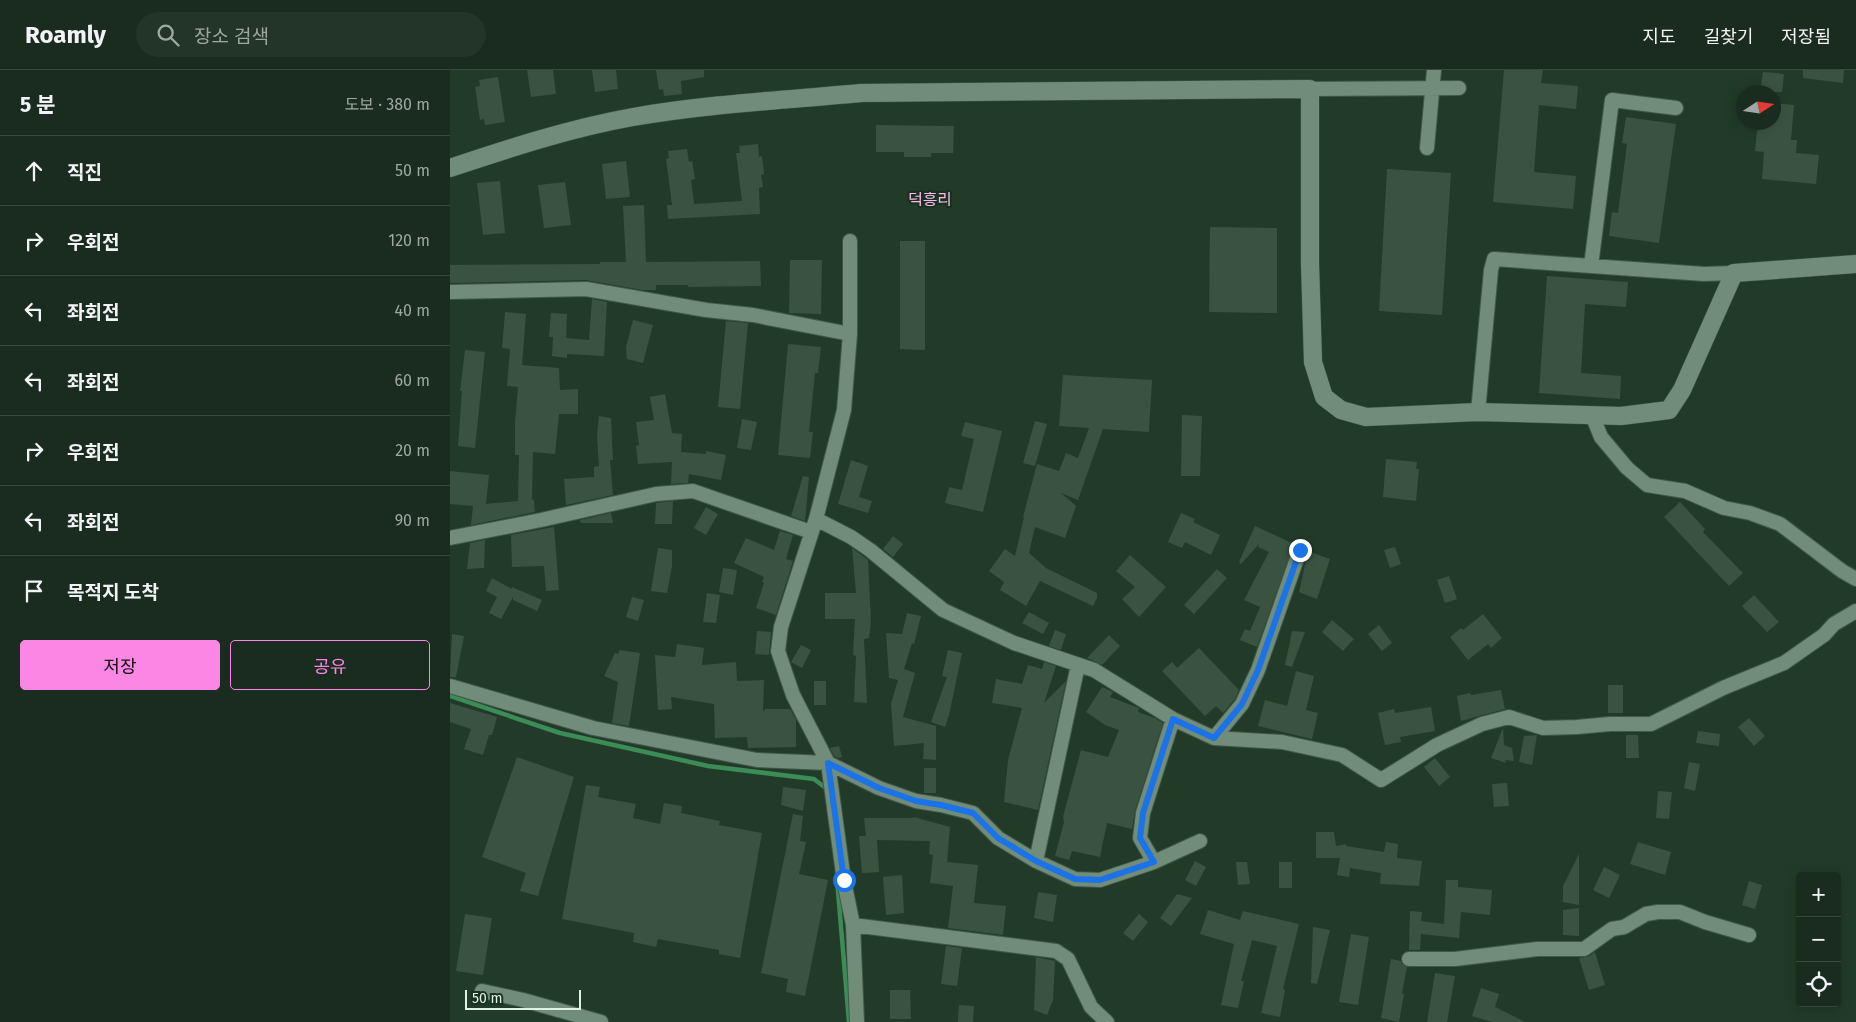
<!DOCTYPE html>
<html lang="ko">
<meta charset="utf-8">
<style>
body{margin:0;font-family:"Fira Sans","Noto Sans KR",sans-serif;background:#233428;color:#f1f3f6}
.controls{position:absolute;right:15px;bottom:15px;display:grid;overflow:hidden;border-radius:5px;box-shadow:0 2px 12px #0003}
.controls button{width:45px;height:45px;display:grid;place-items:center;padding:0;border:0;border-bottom:1px solid #38483d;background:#1a2c1f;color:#f1f3f6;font:25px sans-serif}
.compass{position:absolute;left:1286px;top:15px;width:45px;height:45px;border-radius:50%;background:#1a2c1f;box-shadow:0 2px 12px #0003;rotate:78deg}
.scale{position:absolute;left:15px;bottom:12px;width:116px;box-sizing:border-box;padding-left:5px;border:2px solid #e1f0e5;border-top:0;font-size:14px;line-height:18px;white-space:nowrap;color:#e1f0e5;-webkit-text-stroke:4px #183120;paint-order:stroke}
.stop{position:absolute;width:15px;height:15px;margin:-11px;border:4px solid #1a73e8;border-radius:50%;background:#fff}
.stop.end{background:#1a73e8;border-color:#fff;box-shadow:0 1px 5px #0008}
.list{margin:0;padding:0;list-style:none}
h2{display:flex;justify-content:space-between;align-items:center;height:65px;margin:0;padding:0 20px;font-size:21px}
h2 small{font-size:16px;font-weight:400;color:#9fa7a4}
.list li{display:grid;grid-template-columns:32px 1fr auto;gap:15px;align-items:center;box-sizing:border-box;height:70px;padding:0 20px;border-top:1px solid #38483d}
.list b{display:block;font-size:19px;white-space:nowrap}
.list em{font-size:16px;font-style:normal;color:#9fa7a4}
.actions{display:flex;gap:10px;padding:15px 20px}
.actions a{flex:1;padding:11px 0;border:1px solid #fc86e3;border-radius:5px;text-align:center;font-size:18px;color:#fc86e3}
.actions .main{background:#fc86e3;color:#111}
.icon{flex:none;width:28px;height:28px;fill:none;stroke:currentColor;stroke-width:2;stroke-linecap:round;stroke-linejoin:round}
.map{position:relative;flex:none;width:1406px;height:952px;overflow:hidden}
header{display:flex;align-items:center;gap:30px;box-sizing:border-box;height:70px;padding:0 25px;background:#1a2c1f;border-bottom:1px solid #38483d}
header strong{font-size:24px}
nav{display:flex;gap:28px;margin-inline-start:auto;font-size:18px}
.search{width:350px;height:45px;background:#233428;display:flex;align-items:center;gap:12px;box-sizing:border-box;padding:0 18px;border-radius:28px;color:#9fa7a4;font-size:19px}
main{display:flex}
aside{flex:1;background:#1a2c1f}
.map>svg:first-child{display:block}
</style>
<header>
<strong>Roamly</strong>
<div class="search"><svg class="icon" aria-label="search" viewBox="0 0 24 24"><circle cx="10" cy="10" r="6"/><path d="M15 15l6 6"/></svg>장소 검색</div>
<nav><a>지도</a><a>길찾기</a><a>저장됨</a></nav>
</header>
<main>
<aside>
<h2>5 분<small>도보 · 380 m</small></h2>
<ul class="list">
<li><svg class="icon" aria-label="ahead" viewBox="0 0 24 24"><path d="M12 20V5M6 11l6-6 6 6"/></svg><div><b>직진</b></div><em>50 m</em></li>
<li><svg class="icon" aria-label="right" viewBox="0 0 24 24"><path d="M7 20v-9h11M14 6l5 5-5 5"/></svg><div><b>우회전</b></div><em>120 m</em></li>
<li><svg class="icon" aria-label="left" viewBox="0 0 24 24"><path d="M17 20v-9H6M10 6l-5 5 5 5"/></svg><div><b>좌회전</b></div><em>40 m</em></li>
<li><svg class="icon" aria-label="left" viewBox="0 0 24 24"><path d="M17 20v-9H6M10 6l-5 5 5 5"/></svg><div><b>좌회전</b></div><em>60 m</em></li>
<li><svg class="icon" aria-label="right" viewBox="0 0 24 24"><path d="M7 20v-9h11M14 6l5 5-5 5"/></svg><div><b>우회전</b></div><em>20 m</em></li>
<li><svg class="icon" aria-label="left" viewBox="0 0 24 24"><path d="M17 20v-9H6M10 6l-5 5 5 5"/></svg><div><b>좌회전</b></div><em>90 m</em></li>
<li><svg class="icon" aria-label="arrive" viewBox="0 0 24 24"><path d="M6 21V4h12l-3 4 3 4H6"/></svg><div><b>목적지 도착</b></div></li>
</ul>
<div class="actions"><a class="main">저장</a><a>공유</a></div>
</aside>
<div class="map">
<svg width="1406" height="952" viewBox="0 0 1406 952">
<rect width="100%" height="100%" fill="#223b29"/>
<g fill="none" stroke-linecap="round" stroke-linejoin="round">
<!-- stream -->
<path stroke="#3b8c57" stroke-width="4.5" d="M0,626L110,663L258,696L364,709L377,719V722
M387,809L399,952"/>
</g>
<!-- building -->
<path fill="#3a5340" d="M77,0H103L106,24L81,27Z
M142,0H166L168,19L145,22Z
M206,0H254V7L231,11L232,24L214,26L213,19L209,20Z
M1054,0H1093L1091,13L1128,16L1126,39L1089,35L1084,102L1126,106L1123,139L1043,132Z
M1353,0H1394L1393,13L1353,8Z
M1313,2L1334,4L1332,22H1310Z
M48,7L55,52L35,55L34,49L30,50L25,17L30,16L29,10Z
M1324,33L1344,35L1341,70H1347L1346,83L1369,85L1366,114L1312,109L1314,82L1305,81L1308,52H1324Z
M1176,47L1226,54L1209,173L1159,166L1162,142L1168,143L1177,74L1172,73Z
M426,55L504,56L503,83H481V87H454V82H426Z
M308,74L309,87L312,86L314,104L311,105L313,117L309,118L310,144L218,149L217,135H222L216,89L219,88L218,81L237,79L239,92L242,91L245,109L241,110L244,134L292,131L286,83H290L289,76Z
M176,91L180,127L156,129L152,94Z
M937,99L1001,103L992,245L929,241Z
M50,111L55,163L33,165L27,113Z
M115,112L121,155L94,158L88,115Z
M194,135L196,192L310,191L311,216L238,217V215H206V220H192L136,210L0,213V195L150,194V192H176L173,136Z
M760,157L827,158V243L759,242Z
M450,171H475V280L450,279Z
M340,190H372L371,244L339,243Z
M1097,206L1178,212L1176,237L1135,234L1131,303L1171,306L1170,329L1089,323Z
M142,229L157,232L154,286L117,284V288L102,286L103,267H99L101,243L117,244L116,268L139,270Z
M55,242L76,244L72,295L109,298L110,320L128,319V344H109L105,384L83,382L82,430L84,429L85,442L21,455L23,436L0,434V401L39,405L36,434L68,431L69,385H65V353L68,317L57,316L60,279L52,278Z
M183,250L203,255L193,293L177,289L176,277Z
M276,251L298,253L290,339L268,337Z
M338,274L371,277L368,303H365L359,362H363L360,388L328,385Z
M15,280L35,282L25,378L8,376L12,321H10Z
M613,305L702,310L699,362L653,359L628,430L611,423L626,436L615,468L585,457L579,483L596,498L647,523V528L643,536L590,511L576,536L550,520L554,512L539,501L555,479L565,486L574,447H573L587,394L609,401L616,383L628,388L639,358L609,356Z
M215,324L222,363L232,364L231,382L256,384V381L276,385L271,410L239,404L238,413L221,414L222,392L188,394L186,376L189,375L186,352L204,350L200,327Z
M732,345L752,346L750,406H731Z
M149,346L161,348L163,390H160L163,425L116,435L114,409L144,407V397L149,396L147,365Z
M292,349L307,352L301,380L287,378Z
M585,351L597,354L585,396L573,393Z
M515,352L552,361L533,442L495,433L499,417L512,420L524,369L511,366Z
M936,389L967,392L966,399H969L966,431L933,427Z
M401,390L418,396L409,427L422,431L418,443L388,434Z
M353,406L359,407L355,451L341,446Z
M223,431L222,454H205L206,433Z
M1230,432L1255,459L1253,462L1293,503L1279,516L1214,447Z
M256,437L268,444L256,465L244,458Z
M161,443L163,453H131L130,450Z
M731,443L745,449L743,452L770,465L761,485L735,472L732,478L718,472Z
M805,456L844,474L807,577L790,570L795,559L800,561L810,537L794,530L819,482L808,477L809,474L791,494L789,492Z
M104,457L109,520L96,521L94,496L62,497L61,465Z
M330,461L343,465L336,489L343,491L326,545L306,538L314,513L312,512L314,507L284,493L296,468L324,480Z
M443,466L453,474L443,487L433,479Z
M35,470L34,498L17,499L20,473Z
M945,477L951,494L940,498L934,480Z
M208,478L222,480V496L217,523L201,521Z
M402,478L418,490L421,551L419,568L414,569L417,633L404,632L406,586L403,585L405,549H375V523H406Z
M858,481L880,489L867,529L849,522Z
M680,485L716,517L689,547L672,529L685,517L666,501Z
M273,498L287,500L283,525L269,522Z
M767,499L777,508L744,544L734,535Z
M999,506L1007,529L995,533L987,510Z
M42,508L62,519V517L92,530L87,541L63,530V527L51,549L39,543L47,527L36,521Z
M257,523L270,525L266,553L253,552Z
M1304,525L1329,552L1317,562L1292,536Z
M182,527L194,530L188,551L176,547Z
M579,542L599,553L593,564L572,553Z
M457,543L471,546L464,574L462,573L454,599L465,603L453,647L486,656V690L473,689L474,673L444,676L441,634L448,610L439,608L436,563L452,564Z
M1033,544L1052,568L1041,578L1038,574L1018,590L1000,567L1011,558L1013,560Z
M882,550L904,569L893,581L872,562Z
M929,555L942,573L932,581L918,564Z
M605,560L616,564L611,580L599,576Z
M307,561L321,562L319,585L305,584Z
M842,561L855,562L842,597L835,595Z
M2,564L14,566L6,607H0Z
M659,565L670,576L652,595L637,588Z
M227,574L254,578L252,595L286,592L287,611L314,610L313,642L315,639H340L346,649V677L298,678L297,667L265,668L264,634L221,627L222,639L208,640L205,585L225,587Z
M351,575L361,580L352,598L341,592Z
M749,578L789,620L785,629L773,643L766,636L755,646L712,601L722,592L727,598Z
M170,580L190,583L179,656L162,653L168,612L154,606L165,583L168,584Z
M498,580L512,583L499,645L495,657L481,652L497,607L492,606Z
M594,592L606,596L594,633L616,611L588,740L554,732L558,690L572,638L542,633L546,609L572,614L578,595L592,599Z
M846,601L864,606L856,640L868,643L862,669L808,656L815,630L837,636Z
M364,611H376V635H364Z
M1158,615H1173V643H1158Z
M652,617L663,622L660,627L689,638L688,642L705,648L713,653L685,741L682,759L657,753L650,787L622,781L619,790L605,786L614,752L613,747L631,680L658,687L669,660L655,655L636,642Z
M1051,620L1055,639L1011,651L1007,626L1020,623L1021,625Z
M0,633L47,647L42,665H39L33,685L14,679L21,659L0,652Z
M981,637L985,661L950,667L951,672L935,675L928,643L944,639L945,643Z
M1299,648L1315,666L1304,676L1288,657Z
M1053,658L1054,675L1062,678L1064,691L1055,690L1056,693L1041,688Z
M1248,661L1270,664L1269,676L1246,673Z
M1087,665L1082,695L1069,692L1074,666Z
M1176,665H1188L1189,688H1176Z
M389,676L392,687L388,688L384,686L380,678Z
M67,687L124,707L88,826L70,821L76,803L32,787Z
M985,688L1000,707L989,716L974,697Z
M1239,692L1250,694L1245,721L1234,718Z
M474,698H486V723H474Z
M1057,713L1059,736L1044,737L1042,714Z
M136,715L150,717L148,727L186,734L183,748L210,754L214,733L232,736L231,743L270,751L269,755L312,763L290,888L269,884V880L208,869L206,877L183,872L184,863L112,849Z
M333,717L356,720L353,741L331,735Z
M1208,721L1222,722L1219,749L1206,748Z
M343,744L353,746L350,771L356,772L349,804L378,810L355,926L336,922L338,909L311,903Z
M464,747L500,757L497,792L528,795L524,833L556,836L553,865L498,858L503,816L480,813L483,785L479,784L480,771L427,770L429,802L412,803L409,766H416L414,748H463Z
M866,762H884L886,776L896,774V776L934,782L936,772L948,774L947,788L972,791L969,816L930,814L931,803L900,798L899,807L887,805L890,788H866Z
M1188,772L1221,782L1215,805L1180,794Z
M1129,784V835L1113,832V816Z
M745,791L756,797L746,816L735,810Z
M786,792H797L800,814L788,815Z
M829,792H842V818H829Z
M1154,797L1170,805L1159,828L1143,820Z
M452,805L454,843L436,845L433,807Z
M996,810H1008V817L1042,820L1040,845L1011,842L1009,868L971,864L970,880H959L960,841L972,842L971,851L994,854Z
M1299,811L1312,815L1305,839L1292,835Z
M588,822L607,825L603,852L584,848Z
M727,824L742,828L721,856L710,848Z
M1129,838V866L1113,865V840Z
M758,840L790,850L793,841L849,854L833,919L835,920L830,947L811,943L827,876L802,870L791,911H794L788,938L771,935L784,874L750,864Z
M15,844L42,848L33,905L6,901Z
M689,844L698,852L683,871L673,863Z
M863,857L880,860L867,914L861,913Z
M901,864L919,867L908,935L889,932Z
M496,876L512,878L507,916L491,914Z
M1145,882L1155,915L1139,920L1129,888L1139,886Z
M586,887L605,891L603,930L597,945L584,940Z
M941,889L951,891L952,894L957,897L952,923L954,924L949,952L931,948Z
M985,903L1005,906L997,952H977Z
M1031,918L1049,924L1045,937L1075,952H1042L1022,946Z
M440,920H460L461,949H440Z
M509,935L524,936L523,952H508Z"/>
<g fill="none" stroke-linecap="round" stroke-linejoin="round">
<!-- minor casing -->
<g stroke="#415849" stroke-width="16">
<path id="minor" d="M860,19L1009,18
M977,78L984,0
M1141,196L1162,30L1226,38
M0,222L136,219L256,240L303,245L400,264
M1028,342L1041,200L1044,189L1254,204L1284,203
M1142,345L1151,367L1177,398L1197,415L1235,421L1274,438L1300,443L1330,454L1392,501L1406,509
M366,449L401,467L420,480L493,540L564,573L644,600L723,649L764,668
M0,468L91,450L206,424L243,421L361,462
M850,480L808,600L792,634L764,668L832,672L892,685L931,710L987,675L1032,654L1059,647L1093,658L1127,657L1160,654H1201L1273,618L1334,593L1374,565L1384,554L1406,541
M0,616L143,658L307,690L378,693L343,625L328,581L331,557L366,449L394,340L400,264V171
M586,791L628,595
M704,792L690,768L693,743L723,649
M403,855L606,881L618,889L641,937L657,952
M959,889H1005L1087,879H1134L1162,859L1174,857L1196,844L1208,842H1230L1255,852L1299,865
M32,921L73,930L151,952
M407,952L403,855L394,811L378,693L429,718L466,731L491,735L523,743L548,768L586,791L625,809L650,810L704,792L750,771"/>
</g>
<!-- tertiary casing -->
<g stroke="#415849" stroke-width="19">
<path id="tertiary" d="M0,98C60,78 121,58 183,47C258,34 335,30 411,23L860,19V193L863,292L874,327L891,340L916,347L1028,342L1171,346L1219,340L1232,320L1284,203L1406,194"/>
</g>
<!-- minor -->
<use href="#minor" stroke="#718c78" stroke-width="14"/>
<!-- tertiary -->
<use href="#tertiary" stroke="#718c78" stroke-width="18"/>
</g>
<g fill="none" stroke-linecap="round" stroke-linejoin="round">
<!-- route -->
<path stroke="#1a73e8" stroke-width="6" d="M394,810L378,693L429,718L466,731L491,735L523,743L548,768L586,791L625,809L650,810L704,792L690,768L693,743L723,649L764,668L792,634L808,600L850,480"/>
</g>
<g text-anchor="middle" stroke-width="4.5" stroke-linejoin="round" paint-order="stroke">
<!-- quarter labels -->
<g font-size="16" fill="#fbb8ea" stroke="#183120">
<text x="480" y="135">덕흥리</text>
</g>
</g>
</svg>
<div class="controls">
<button>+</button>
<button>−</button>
<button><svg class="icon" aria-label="locate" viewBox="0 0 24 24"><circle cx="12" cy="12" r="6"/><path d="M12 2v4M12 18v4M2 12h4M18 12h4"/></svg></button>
</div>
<svg class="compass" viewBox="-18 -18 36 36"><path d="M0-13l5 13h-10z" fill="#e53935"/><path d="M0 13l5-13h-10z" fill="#9fa7a4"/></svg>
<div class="scale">50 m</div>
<div class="stop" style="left:394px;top:810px"></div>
<div class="stop end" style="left:850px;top:480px"></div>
</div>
</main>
